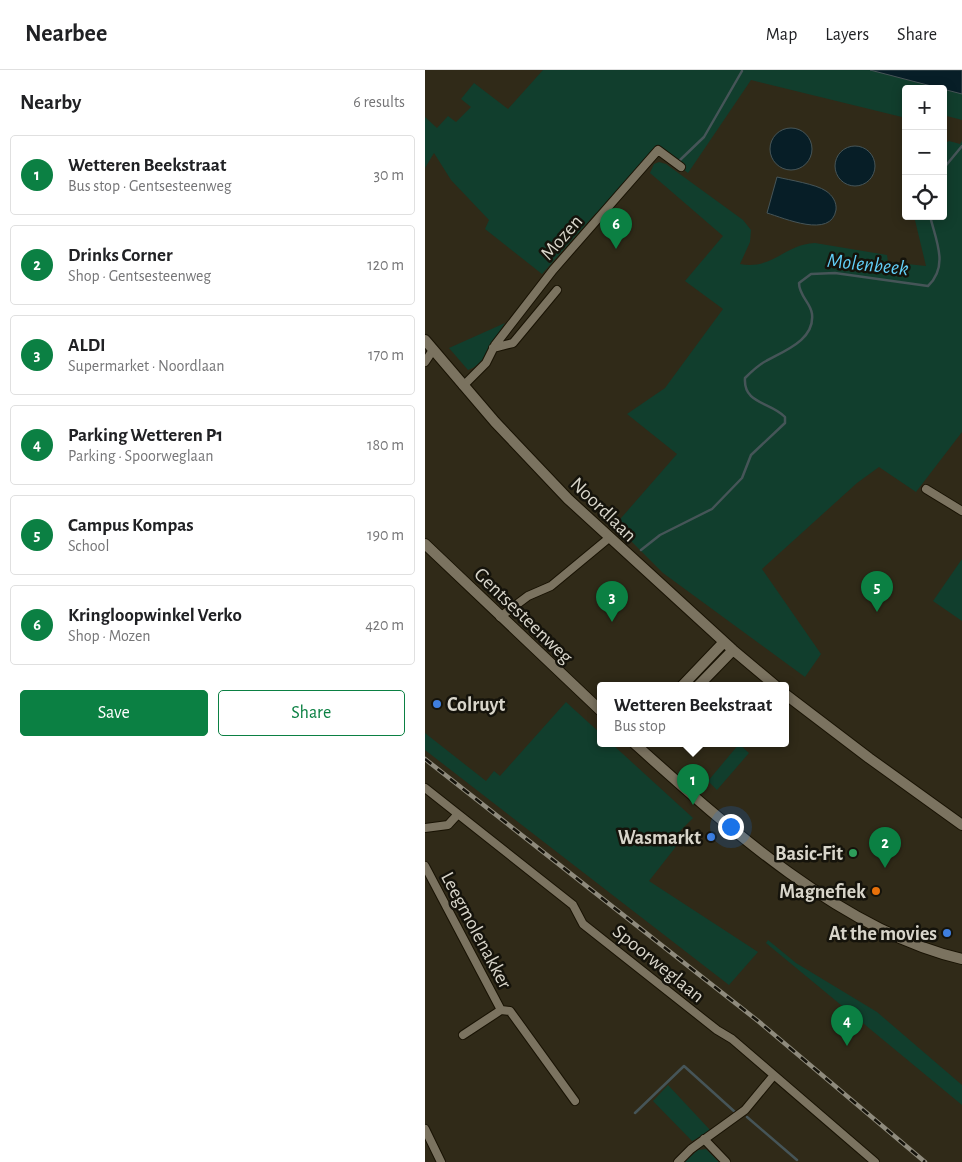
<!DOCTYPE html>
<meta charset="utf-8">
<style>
body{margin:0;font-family:"Alegreya Sans",sans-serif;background:#f6f6f6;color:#202124}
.controls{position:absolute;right:15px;top:15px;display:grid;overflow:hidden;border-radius:5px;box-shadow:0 2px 12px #0003}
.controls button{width:45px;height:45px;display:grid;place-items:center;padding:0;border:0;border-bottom:1px solid #e0e0e0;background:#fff;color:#202124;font:25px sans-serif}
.you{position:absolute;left:305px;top:756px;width:18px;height:18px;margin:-12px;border:4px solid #fff;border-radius:50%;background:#1a73e8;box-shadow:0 0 0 8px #1a73e833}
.badge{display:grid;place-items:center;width:32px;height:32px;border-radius:50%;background:#0b8043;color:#fff;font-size:16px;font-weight:700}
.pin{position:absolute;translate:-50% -41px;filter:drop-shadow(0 1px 2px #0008)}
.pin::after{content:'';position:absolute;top:26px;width:18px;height:15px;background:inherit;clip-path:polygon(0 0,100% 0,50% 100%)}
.popup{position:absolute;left:172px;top:612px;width:192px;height:65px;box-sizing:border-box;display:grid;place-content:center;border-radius:5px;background:#fff;filter:drop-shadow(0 1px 4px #0005);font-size:16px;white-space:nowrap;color:#757577}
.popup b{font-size:19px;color:#202124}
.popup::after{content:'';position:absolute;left:50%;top:100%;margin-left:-10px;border:10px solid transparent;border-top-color:#fff}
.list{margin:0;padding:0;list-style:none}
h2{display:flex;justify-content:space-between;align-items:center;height:65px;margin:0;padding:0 20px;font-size:21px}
h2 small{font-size:16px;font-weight:400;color:#757577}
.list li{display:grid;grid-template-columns:32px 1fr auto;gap:15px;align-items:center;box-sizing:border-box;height:80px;margin:0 10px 10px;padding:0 10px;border:1px solid #e0e0e0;border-radius:5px}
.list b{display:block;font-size:19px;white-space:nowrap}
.list p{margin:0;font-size:16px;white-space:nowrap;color:#757577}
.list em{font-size:16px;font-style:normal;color:#757577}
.actions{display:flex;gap:10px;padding:15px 20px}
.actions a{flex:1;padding:11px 0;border:1px solid #0b8043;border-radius:5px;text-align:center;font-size:18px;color:#0b8043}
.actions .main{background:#0b8043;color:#fff}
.icon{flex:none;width:28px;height:28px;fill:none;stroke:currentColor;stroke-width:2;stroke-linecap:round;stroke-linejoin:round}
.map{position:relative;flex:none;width:537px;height:1092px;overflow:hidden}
header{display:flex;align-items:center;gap:30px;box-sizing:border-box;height:70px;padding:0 25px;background:#fff;border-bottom:1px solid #e0e0e0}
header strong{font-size:24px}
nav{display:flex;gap:28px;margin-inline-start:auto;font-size:18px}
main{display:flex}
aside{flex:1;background:#fff}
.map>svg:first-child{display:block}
</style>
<header>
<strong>Nearbee</strong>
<nav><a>Map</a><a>Layers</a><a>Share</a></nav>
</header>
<main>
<aside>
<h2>Nearby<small>6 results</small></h2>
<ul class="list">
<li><span class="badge">1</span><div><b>Wetteren Beekstraat</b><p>Bus stop · Gentsesteenweg</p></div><em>30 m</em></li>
<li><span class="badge">2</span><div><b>Drinks Corner</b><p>Shop · Gentsesteenweg</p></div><em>120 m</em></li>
<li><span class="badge">3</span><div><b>ALDI</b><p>Supermarket · Noordlaan</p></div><em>170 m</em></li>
<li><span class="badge">4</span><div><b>Parking Wetteren P1</b><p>Parking · Spoorweglaan</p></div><em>180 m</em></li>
<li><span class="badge">5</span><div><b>Campus Kompas</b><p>School</p></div><em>190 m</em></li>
<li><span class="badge">6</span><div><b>Kringloopwinkel Verko</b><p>Shop · Mozen</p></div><em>420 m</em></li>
</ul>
<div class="actions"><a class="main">Save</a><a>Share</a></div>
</aside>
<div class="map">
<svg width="537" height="1092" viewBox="0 0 537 1092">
<rect width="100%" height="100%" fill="#302a18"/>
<!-- green -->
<path fill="#113e2d" d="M118,0H445L517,19H481V48L326,10L263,103L233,80L177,144L171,143L117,204L60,159L64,150L26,110L9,83L0,98V47L12,58L23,46L31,52L46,37L36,29L49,13L83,39Z
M518,19L537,24V50L518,45Z
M524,71L535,74L537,71V362L491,422L454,397L432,413L337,499L396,584L380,607L238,503L190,455L252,384L202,344L240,318L298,239L260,211L298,166L225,103L229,94L234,92L241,94L318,150L326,160L325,172L315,194C348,200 360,174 390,173L462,185L463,192L501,196L489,146H518V74Z
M80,253C69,268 61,295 43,300L24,278Z
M537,489V551L508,531Z
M141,632L175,663L176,674H187L268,748L255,761L260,765L224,811L333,882L304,915L0,680V663L61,711L69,701L75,706Z
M314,674L324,683L292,720L283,711Z
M343,870L371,893L452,942L537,1015V1035L341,873Z
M243,1015L286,1061L267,1071L228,1031Z
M281,1079L294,1092H259L273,1080Z"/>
<!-- water -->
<path fill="#071e27" stroke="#465558" d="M445,0H537V24Z
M345 79a21 21 0 1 1 42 0a21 21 0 1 1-42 0Z
M410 96a20 20 0 1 1 40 0a20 20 0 1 1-40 0Z
M352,107C364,110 391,114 401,121C407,125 412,132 411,140C406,169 359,148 342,143Z"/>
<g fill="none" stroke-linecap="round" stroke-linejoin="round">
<!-- stream -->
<path stroke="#465558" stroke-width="2.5" d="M255,90L279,67L317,1
M518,99L537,76
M216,480L235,465L287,439L317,408L326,385L360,353V347C346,332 318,334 320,308C327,301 333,295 341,291C359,281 390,270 387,244C386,233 374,226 374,213L386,204L410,203L503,216C524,196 511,171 505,146
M210,1043L259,996L310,1042
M322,1047L372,1090"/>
<!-- minor casing -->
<g stroke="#181203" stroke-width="10">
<path id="minor" d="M68,278L88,273L132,220
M0,292L8,280
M38,316L61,293L70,275L128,200L233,80L256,97
M501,419L537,441
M75,547L103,526L126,516L184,468
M0,718L148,835L158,854L292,960L307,969L450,1092
M0,758L23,755L33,744
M0,796L76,940
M38,965L76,940L85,941L150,1031
M0,1059L16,1092
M279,1069L301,1092
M253,1092L266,1079L320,1040L349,1005"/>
</g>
<!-- tertiary casing -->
<g stroke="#181203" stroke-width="12">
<path id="tertiary" d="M0,270L70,352L143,429L308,580L351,616
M0,474L176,641
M257,616L299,572
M273,616L308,580
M360,624L444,688L537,755
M210,674C300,755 418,862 537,889"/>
</g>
<!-- minor -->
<use href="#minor" stroke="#7b7360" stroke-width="8"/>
<!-- tertiary -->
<use href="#tertiary" stroke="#7b7360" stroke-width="10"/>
<!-- rail casing -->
<g stroke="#8f8b7d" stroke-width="4.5">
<path id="rail" d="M0,689L333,951L500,1092"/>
</g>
<!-- rail -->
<use href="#rail" stroke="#15130b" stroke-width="2.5" stroke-dasharray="8" stroke-linecap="butt"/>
</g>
<!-- markers -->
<g fill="#3f7fe0" stroke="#15130b" stroke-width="2">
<circle cx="12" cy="634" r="5"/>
<circle cx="286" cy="767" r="5"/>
<circle cx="522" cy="863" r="5"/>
</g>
<circle fill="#2e9e5b" stroke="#15130b" stroke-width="2" cx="428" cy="783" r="5"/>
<circle fill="#e8710a" stroke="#15130b" stroke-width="2" cx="451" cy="821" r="5"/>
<g text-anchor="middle" stroke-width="5" stroke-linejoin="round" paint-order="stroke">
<!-- street labels -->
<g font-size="20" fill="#d8d5ca" stroke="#15130b">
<text transform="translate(136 167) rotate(-49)" y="7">Mozen</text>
<text transform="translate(179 439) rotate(44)" y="7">Noordlaan</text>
<text transform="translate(99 545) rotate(44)" y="7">Gentsesteenweg</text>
<text transform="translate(52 860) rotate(62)" y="7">Leegmolenakker</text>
<text transform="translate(234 893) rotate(39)" y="7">Spoorweglaan</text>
</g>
<!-- poi labels -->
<g font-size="20" font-weight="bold" fill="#d8d5ca" stroke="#15130b" text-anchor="end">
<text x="22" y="641" text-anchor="start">Colruyt</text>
<text x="276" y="774">Wasmarkt</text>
<text x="418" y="790">Basic-Fit</text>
<text x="441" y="828">Magnefiek</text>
<text x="512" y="870">At the movies</text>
</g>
<!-- water labels -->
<g font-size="21" font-style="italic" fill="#62cef7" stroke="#15130b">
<text transform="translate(443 194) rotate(6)" y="7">Molenbeek</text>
</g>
</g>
</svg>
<div class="controls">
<button>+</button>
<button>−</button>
<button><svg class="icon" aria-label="locate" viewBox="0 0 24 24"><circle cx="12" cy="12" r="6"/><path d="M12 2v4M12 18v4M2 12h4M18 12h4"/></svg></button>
</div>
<div class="you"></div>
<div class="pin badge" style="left:268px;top:735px">1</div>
<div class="popup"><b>Wetteren Beekstraat</b>Bus stop</div>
<div class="pin badge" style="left:460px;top:798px">2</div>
<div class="pin badge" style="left:187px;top:552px">3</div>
<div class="pin badge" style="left:422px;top:976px">4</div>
<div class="pin badge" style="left:452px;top:542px">5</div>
<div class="pin badge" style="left:191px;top:179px">6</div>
</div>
</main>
